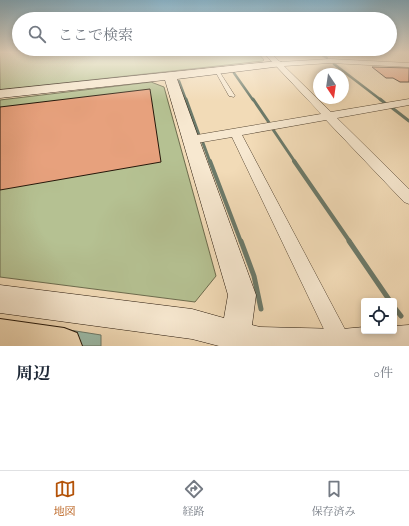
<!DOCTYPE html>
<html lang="ja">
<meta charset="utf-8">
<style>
body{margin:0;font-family:"IM FELL English","Noto Serif JP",serif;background:#f2f2f3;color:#1f2937}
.controls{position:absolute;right:12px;bottom:12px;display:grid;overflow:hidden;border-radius:4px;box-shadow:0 2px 6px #0003}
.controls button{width:36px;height:36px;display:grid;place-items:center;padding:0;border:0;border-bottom:1px solid #e0e1e3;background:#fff;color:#1f2937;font:20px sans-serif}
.compass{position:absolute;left:313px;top:68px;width:36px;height:36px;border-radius:50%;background:#fff;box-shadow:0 2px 6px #0003;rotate:167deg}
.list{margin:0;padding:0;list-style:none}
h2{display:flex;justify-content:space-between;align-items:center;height:52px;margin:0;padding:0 16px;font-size:17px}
h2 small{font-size:13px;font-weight:400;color:#747a83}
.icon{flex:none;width:22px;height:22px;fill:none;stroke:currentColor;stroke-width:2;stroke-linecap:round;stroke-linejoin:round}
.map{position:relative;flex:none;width:409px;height:346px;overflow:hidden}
.search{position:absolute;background:#fff;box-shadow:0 2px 6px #0003;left:12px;right:12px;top:12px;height:44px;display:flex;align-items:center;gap:10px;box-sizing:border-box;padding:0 14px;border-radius:22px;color:#747a83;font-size:15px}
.sheet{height:124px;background:#fff}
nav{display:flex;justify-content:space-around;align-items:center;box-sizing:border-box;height:56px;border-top:1px solid #e0e1e3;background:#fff;font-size:11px;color:#747a83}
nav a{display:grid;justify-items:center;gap:2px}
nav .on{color:#b45309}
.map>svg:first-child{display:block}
</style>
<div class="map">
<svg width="409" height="346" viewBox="0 0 409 346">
<rect width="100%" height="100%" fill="#f2dbb7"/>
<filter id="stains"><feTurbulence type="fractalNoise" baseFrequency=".005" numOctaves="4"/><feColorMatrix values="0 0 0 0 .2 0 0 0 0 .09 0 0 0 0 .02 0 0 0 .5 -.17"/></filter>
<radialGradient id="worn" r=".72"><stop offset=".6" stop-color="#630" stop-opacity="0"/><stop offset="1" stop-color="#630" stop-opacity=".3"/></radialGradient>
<!-- green -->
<path fill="#b5c192" stroke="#6d6c4e" d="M0,53H258L264,60L263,61L0,90Z
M151,82L164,87L216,276L195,302L0,277V100Z"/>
<!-- water -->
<path fill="#9cbcaa" stroke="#6c7a6a" d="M44,326L101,335V346H34Z"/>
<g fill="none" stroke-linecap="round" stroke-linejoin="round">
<!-- stream-far3 -->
<path stroke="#6c7a6a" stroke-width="2.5" d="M319,53L327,58
M334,64L381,100
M234,73L253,100
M179,81L186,100"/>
<!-- stream-far2 -->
<path stroke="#6c7a6a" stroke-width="3" d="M186,99L199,135
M253,99L270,124
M380,99L386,104
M391,107L409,121
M272,128L295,162
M203,143L210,162"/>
<!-- stream-far1 -->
<path stroke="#6c7a6a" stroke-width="4" d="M210,161L241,242
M294,161L350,242"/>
<!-- stream -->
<path stroke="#6c7a6a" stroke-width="5" d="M241,241L254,276L261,309
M349,241L390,301
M394,307L401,316"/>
</g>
<!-- building -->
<path fill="#e7a17d" stroke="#25170a" d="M372,67L409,68V82H400L393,78H386Z
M150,89L161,162L0,190V107Z"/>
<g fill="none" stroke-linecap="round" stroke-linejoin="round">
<!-- lane casing -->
<g stroke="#584835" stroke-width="1">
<path id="lane" d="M215,70L219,71L235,96L234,97L229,96L215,71Z"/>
</g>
<!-- street casing -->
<g stroke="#584835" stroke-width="1">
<path id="street" d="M264,53H271L280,62L330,59L409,63V67L330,63L284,66L331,112L409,99V105L337,118L409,189V204L404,202L326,120L242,135L349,337L352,346H332L232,137L191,144L185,140L191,136L321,114Z"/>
</g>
<!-- secondary casing -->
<g stroke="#25170a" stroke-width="1">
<path id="secondary" d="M278,61L282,62L284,64L282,66L177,79L256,295L252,325L260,327L342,329L364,327V331H394V326L409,325V346H219L192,339L0,313V285L192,309L224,318L228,295L165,80L0,98V90Z"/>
</g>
<!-- highway casing -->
<g stroke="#25170a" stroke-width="2">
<path id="highway" d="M0,319L64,328L77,333L82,346H0Z"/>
</g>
<!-- lane -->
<use href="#lane" fill="#f7e8d0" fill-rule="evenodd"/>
<!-- street -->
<use href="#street" fill="#f7e8d0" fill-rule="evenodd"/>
<!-- secondary -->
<use href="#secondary" fill="#f7e8d0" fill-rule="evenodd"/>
<!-- highway -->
<use href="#highway" fill="#f2dbb7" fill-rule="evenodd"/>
</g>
<!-- sky -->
<linearGradient id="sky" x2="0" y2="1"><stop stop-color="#89b7cf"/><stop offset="0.52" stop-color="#f9efdf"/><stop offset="1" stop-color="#f9efdf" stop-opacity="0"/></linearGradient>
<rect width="409" height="101" fill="url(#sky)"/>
<rect width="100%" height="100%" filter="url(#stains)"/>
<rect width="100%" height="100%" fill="url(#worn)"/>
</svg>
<div class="controls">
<button><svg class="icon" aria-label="locate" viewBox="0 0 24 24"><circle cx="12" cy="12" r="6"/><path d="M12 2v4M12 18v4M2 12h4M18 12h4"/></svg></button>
</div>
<svg class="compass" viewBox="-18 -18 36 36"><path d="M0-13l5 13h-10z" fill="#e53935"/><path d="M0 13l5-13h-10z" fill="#747a83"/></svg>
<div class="search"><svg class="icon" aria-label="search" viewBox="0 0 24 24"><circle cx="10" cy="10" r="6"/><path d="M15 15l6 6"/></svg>ここで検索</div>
</div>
<section class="sheet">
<h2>周辺<small>0件</small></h2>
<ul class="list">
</ul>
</section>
<nav>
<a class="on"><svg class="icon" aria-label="map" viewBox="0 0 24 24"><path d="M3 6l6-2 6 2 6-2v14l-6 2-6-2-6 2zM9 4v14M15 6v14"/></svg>地図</a>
<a><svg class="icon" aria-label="directions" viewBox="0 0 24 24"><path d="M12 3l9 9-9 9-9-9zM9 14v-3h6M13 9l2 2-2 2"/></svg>経路</a>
<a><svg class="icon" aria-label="saved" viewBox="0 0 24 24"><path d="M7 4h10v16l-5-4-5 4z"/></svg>保存済み</a>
</nav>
